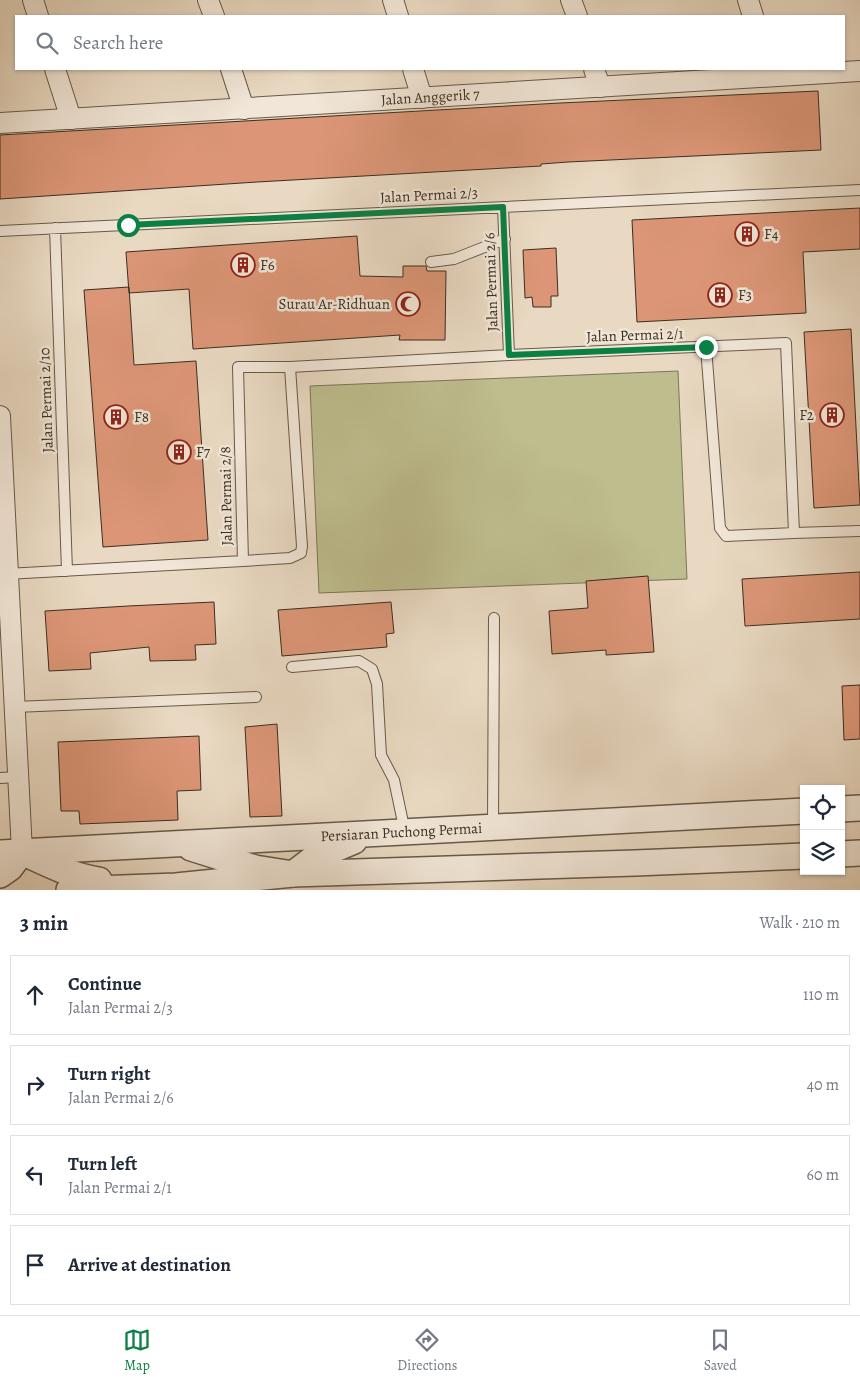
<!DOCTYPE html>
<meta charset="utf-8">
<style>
body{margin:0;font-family:Alegreya,serif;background:#f6f6f7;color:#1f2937}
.controls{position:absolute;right:15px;bottom:15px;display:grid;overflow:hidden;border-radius:0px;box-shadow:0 1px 4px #0004}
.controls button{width:45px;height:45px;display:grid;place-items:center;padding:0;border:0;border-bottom:1px solid #e0e1e3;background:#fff;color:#1f2937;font:25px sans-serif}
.stop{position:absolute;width:15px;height:15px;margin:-11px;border:4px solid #0b8043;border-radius:50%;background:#fff}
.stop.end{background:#0b8043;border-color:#fff;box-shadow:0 1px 5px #0008}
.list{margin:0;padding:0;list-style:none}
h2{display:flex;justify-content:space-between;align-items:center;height:65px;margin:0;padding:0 20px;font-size:21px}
h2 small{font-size:16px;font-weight:400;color:#747a83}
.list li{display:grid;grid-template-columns:32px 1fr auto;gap:15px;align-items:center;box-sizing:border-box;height:80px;margin:0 10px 10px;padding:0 10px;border:1px solid #e0e1e3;border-radius:0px}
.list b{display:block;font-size:19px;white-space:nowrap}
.list p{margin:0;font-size:16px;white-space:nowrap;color:#747a83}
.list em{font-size:16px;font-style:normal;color:#747a83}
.icon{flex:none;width:28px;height:28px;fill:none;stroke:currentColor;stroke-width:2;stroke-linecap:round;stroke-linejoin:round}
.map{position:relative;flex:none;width:860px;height:890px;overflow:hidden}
.search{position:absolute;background:#fff;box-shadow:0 1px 4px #0004;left:15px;right:15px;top:15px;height:55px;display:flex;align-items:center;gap:12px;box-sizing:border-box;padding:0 18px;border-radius:0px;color:#747a83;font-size:19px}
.sheet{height:425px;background:#fff}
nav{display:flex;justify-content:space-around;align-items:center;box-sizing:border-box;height:70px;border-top:1px solid #e0e1e3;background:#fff;font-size:14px;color:#747a83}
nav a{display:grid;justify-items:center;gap:2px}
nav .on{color:#0b8043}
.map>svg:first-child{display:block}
</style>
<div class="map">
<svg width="860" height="890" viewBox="0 0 860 890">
<rect width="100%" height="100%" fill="#e9d9c2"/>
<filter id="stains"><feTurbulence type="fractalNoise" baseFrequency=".004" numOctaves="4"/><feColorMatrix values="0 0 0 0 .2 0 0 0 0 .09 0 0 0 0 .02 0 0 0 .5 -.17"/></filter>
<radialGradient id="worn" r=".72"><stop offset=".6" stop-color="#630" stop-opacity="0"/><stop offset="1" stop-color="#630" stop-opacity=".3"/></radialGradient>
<!-- green -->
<path fill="#bebd8e" stroke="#7c7658" d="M678,371L687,579L319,593L310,386Z"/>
<!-- building -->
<path fill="#dc9677" stroke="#3a2f21" d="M818,91L821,150L568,162L541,164V166L257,182L0,199V135L560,103Z
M860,208V249L803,252L806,313L637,322L632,220Z
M357,236L360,276L403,277V266H426L427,271H446L445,340H399L400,335L193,349L189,289L129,293L126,252Z
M556,248L558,296H551V307H533L532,297L525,298L523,250Z
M129,287L134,365L196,361L208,540L103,547L84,290Z
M851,329L860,505L814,508L804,332Z
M860,572V619L745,626L742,579Z
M648,576L654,652L606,655V650L552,654L549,611L588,608L586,581Z
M214,602L216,644L195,645L196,660L150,661L149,647L90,653L91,669L49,671L45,611L128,606Z
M391,602L394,633L386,634L387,647L282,656L278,610Z
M860,685V739L844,740L842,686Z
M277,724L282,816L250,817L245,727Z
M199,736L201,790L177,791L178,820L80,824L79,811H61L58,742Z"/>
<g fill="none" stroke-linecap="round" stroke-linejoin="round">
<!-- service casing -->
<g stroke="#665a49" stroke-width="12">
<path id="service" d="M503,207L509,355
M55,228L67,571
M0,231L860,190
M431,262L454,259L505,239
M706,347L720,528L726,536L794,533
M243,561L290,558L301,553L302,546L290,367
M6,574L243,561L238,367H290L509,355L786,343L794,533L860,531
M292,667L359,661L372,669L377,684L381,755L394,780L405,832
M15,707L256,697
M0,778L18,777
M493,826L494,618"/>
</g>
<!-- minor casing -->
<g stroke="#665a49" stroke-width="22">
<g id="minor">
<path d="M33,0L38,16"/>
<path d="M208,0L214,16"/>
<path d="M393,0L398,16"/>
<path d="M571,0L577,16"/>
<path d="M748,0L753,16"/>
<path d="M55,69L71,119"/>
<path d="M231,69L244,109"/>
<path d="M413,69L422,98"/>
<path d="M594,69L600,87"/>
<path id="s1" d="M0,123L860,71"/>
<path d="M0,416L22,852"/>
</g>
</g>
<!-- tertiary casing -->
<g stroke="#665a49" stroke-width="28">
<g id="tertiary">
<path d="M841,809L860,808"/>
<path d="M191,848L255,868L293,874L314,858L354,841"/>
<path id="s2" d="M0,853L804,811"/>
<path d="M24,853C49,865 72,876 99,880"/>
<path d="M841,854L860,853"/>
<path d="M0,875L10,868L22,852"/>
<path d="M69,890L176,886L293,874L635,863L804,856"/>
</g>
</g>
<!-- service -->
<use href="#service" stroke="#f1e6d7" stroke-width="10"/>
<!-- minor -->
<use href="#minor" stroke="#f1e6d7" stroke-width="20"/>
<!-- tertiary -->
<use href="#tertiary" stroke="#f1e6d7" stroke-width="25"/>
</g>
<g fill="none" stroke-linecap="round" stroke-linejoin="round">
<!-- route -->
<path stroke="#0b8043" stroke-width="6" d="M128,225L503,207L509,355L706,347"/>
</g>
<!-- icons -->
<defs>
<g id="building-ring" transform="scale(1.25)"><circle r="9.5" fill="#f1e6d7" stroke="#8f2418" stroke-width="1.5"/><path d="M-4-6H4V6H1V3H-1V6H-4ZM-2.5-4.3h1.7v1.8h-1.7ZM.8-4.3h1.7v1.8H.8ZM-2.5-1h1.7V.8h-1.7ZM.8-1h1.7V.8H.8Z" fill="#8f2418"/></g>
<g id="mosque-ring" transform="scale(1.25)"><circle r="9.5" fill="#f1e6d7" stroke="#8f2418" stroke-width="1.5"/><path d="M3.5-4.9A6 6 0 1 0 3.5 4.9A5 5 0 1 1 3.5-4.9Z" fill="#8f2418"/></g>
</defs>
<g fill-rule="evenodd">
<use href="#building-ring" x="747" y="234"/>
<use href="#building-ring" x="243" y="265"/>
<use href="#building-ring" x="720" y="295"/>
<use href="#mosque-ring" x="408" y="304"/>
<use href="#building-ring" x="832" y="415"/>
<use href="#building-ring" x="116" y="417"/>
<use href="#building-ring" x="179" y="452"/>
</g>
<g text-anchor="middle" stroke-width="5" stroke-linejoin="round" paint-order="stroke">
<!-- street labels -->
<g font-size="15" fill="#3a2f21" stroke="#f1e6d7">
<text dy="5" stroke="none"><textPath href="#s1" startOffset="431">Jalan Anggerik 7</textPath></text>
<text transform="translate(429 195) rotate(-3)" y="5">Jalan Permai 2/3</text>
<text transform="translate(491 282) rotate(-92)" y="5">Jalan Permai 2/6</text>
<text transform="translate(635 335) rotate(-2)" y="5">Jalan Permai 2/1</text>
<text transform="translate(46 400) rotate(-92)" y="5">Jalan Permai 2/10</text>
<text transform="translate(226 496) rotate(-91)" y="5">Jalan Permai 2/8</text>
<text dy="5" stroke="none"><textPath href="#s2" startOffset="402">Persiaran Puchong Permai</textPath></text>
</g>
<!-- poi labels -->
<g font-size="15" fill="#3a2f21" stroke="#f1e6d7" text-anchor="start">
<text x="764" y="239">F4</text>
<text x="260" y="270">F6</text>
<text x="738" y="300">F3</text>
<text x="390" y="309" text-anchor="end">Surau Ar-Ridhuan</text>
<text x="814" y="420" text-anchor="end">F2</text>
<text x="134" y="422">F8</text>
<text x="196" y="457">F7</text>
</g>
</g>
<rect width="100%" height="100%" filter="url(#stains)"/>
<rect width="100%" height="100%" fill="url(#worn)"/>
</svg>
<div class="controls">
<button><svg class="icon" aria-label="locate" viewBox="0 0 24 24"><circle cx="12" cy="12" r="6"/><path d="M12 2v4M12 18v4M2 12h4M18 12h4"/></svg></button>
<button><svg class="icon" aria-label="layers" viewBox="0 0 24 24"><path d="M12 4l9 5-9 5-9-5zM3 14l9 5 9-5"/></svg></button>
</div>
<div class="stop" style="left:128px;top:225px"></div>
<div class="stop end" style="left:706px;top:347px"></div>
<div class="search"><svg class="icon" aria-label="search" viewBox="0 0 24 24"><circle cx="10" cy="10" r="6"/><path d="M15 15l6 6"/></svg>Search here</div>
</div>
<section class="sheet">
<h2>3 min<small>Walk · 210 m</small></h2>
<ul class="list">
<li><svg class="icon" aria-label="ahead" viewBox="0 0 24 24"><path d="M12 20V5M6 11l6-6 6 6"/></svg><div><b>Continue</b><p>Jalan Permai 2/3</p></div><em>110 m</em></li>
<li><svg class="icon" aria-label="right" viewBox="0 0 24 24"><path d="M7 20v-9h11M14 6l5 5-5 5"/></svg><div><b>Turn right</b><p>Jalan Permai 2/6</p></div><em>40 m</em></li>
<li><svg class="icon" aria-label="left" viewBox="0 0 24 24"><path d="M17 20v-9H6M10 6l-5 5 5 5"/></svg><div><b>Turn left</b><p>Jalan Permai 2/1</p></div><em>60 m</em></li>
<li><svg class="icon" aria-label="arrive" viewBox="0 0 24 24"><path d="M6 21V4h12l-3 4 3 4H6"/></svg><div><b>Arrive at destination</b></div></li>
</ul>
</section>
<nav>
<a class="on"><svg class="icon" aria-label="map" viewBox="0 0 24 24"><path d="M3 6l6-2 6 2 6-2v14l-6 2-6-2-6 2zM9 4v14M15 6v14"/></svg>Map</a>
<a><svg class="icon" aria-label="directions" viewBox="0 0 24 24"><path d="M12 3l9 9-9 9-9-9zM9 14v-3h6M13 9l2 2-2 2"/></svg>Directions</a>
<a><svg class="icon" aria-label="saved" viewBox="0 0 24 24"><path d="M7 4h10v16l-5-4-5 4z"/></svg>Saved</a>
</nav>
